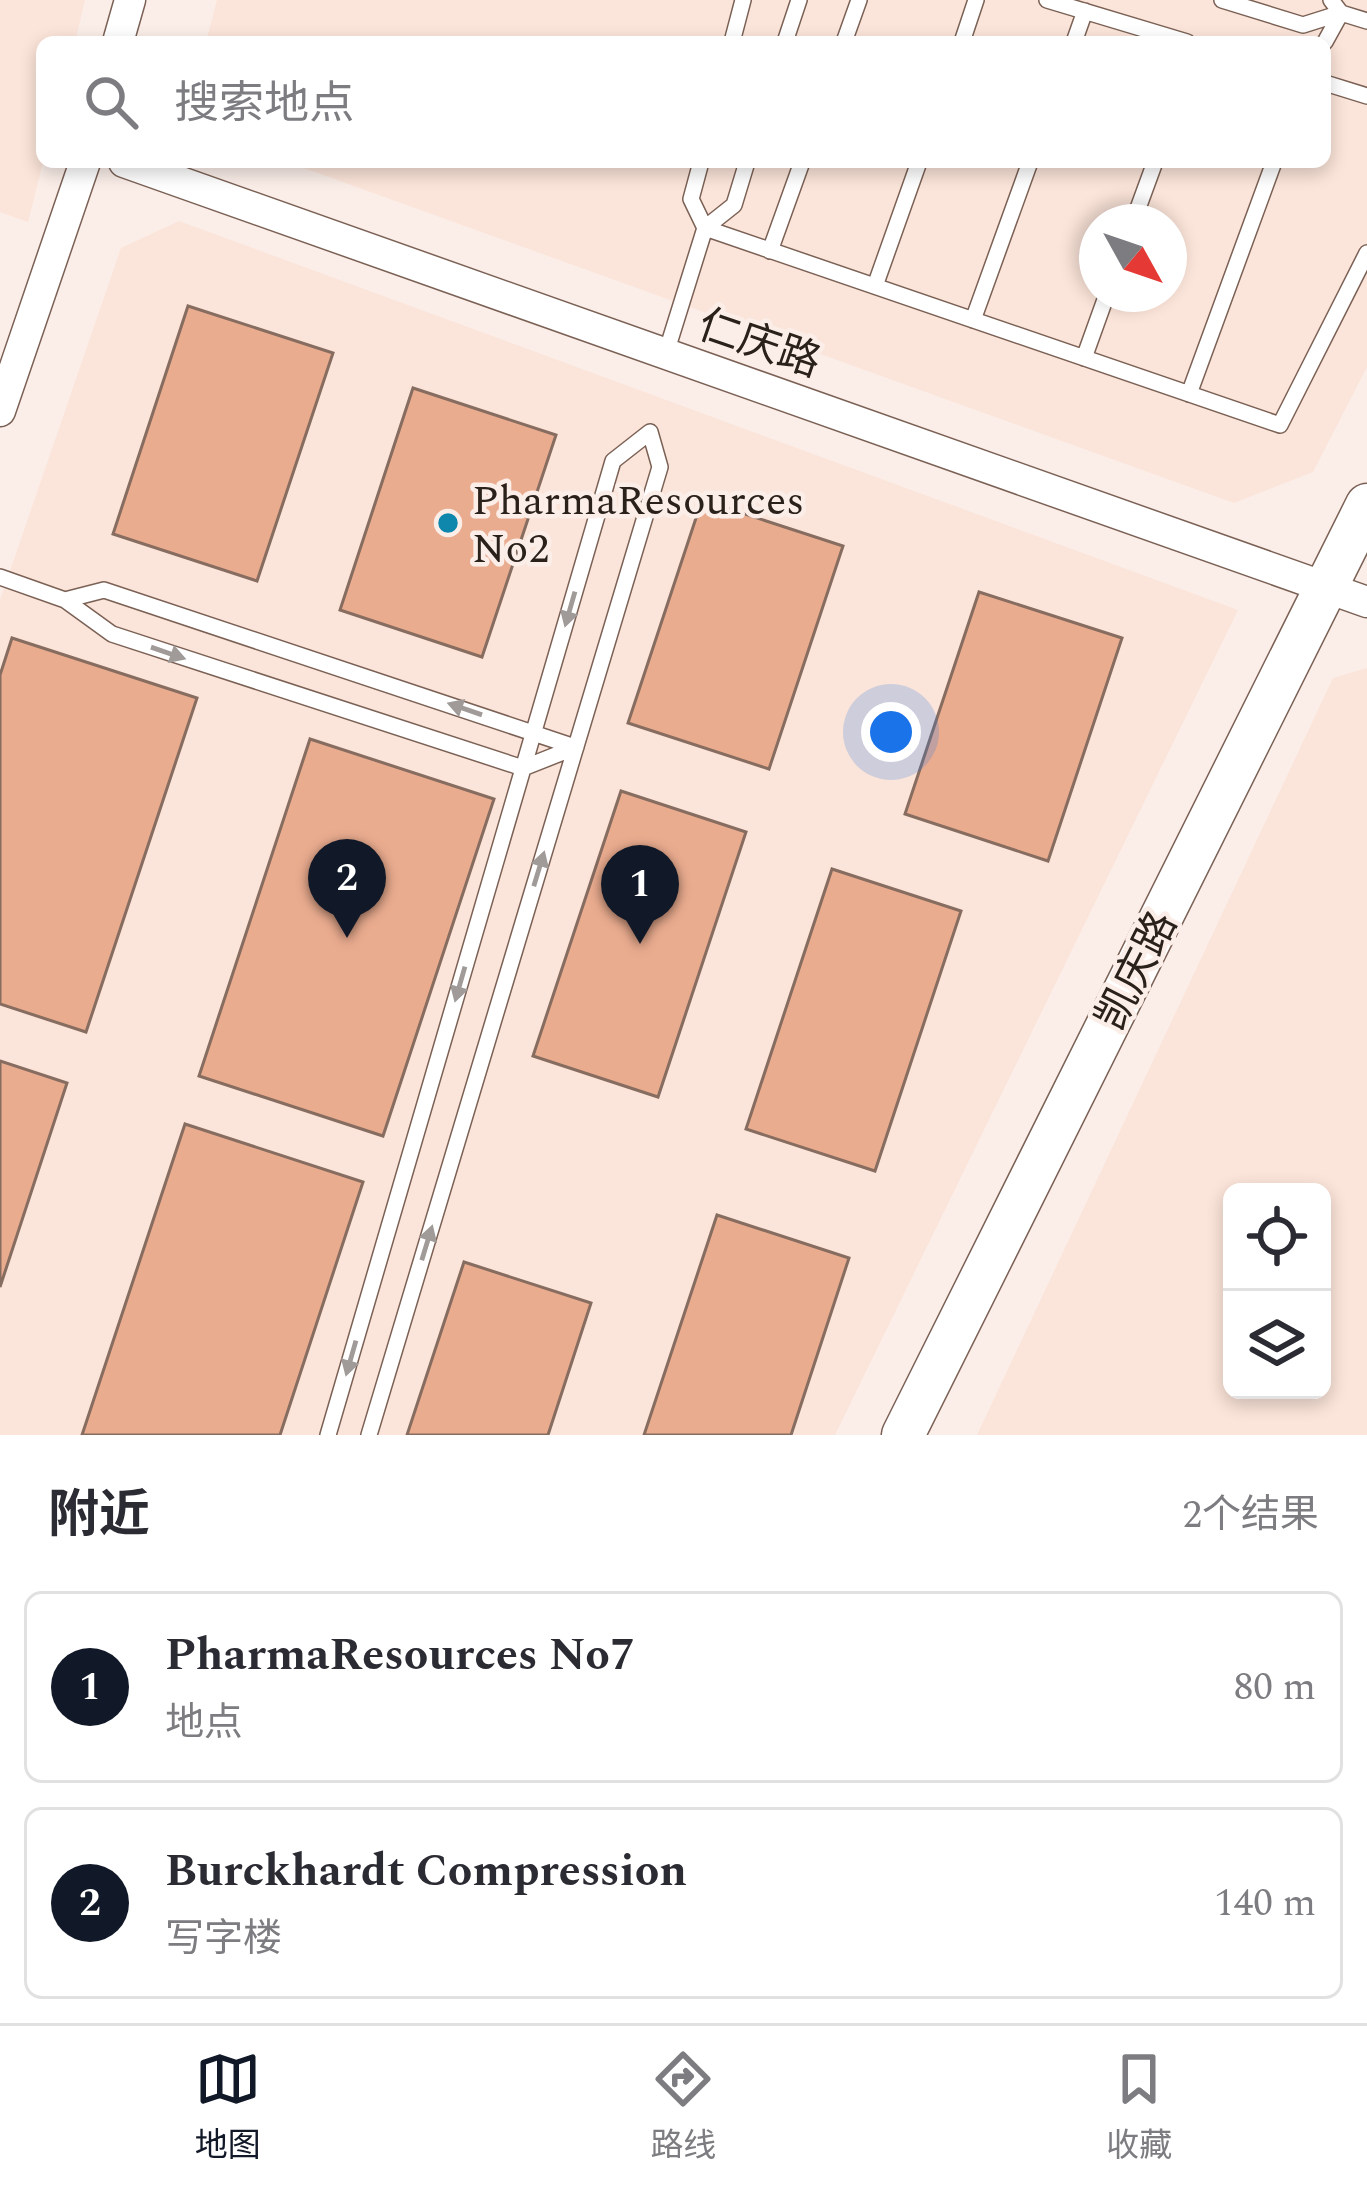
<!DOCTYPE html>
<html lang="zh">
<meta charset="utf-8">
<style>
body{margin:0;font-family:Spectral,"Noto Sans SC",serif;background:#f2f2f3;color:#2b2b33}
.controls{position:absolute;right:36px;bottom:36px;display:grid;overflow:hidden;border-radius:18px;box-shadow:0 6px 18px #0003}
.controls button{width:108px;height:108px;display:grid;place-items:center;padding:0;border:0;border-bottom:3px solid #e1e1e2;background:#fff;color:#2b2b33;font:60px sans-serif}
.compass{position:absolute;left:1079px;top:204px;width:108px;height:108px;border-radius:50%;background:#fff;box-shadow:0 6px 18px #0003;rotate:130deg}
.you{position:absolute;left:891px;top:732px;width:42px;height:42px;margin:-30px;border:9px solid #fff;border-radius:50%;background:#1a73e8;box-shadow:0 0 0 18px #1a73e833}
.badge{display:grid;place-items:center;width:78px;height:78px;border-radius:50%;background:#111827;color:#fff;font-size:39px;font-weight:700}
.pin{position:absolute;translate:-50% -99px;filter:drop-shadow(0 3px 6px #0008)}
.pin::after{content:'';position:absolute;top:63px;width:42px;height:36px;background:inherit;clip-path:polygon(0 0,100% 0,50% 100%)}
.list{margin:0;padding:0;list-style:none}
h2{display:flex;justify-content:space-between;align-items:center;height:156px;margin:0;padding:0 48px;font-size:51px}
h2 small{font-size:39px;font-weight:400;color:#7c7c81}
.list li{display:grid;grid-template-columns:78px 1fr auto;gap:36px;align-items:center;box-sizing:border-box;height:192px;margin:0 24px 24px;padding:0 24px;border:3px solid #e1e1e2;border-radius:18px}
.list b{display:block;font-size:45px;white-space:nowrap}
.list p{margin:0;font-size:39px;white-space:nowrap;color:#7c7c81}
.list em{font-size:39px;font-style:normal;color:#7c7c81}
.icon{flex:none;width:66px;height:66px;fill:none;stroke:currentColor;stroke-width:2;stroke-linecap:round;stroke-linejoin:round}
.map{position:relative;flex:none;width:1367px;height:1435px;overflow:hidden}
.search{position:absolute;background:#fff;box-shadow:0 6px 18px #0003;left:36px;right:36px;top:36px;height:132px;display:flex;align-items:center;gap:30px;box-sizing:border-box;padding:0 42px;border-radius:18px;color:#7c7c81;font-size:45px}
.sheet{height:588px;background:#fff}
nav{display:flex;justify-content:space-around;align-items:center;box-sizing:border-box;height:168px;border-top:3px solid #e1e1e2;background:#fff;font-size:33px;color:#7c7c81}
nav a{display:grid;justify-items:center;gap:6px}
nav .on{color:#111827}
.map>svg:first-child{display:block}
</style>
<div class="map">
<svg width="1367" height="1435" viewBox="0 0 1367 1435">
<rect width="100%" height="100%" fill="#fbeee9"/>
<!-- built -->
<path fill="#fbe4d9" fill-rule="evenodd" d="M0,0H85L75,42H42L43,162L28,222L0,212Z
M217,0H1367V367L1313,472L1234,503L287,162H1325V42H206ZM1097,222H1169V294H1097Z
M179,221L1238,610L835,1435H0V600L121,248Z
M1367,668V1435H977L1333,678ZM1322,1192V1390H1232V1192Z"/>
<!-- building -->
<path fill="#eaac8f" stroke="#876c60" stroke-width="3" d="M188,306L333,353L257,581L113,534Z
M413,388L556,435L482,657L340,610Z
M702,500L843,546L769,769L628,723Z
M979,592L1122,638L1048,861L905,814Z
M12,638L197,698L86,1032L0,1004V675Z
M310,739L494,799L383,1136L199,1076Z
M621,791L746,832L658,1097L533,1056Z
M832,869L961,911L875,1171L746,1129Z
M0,1061L67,1083L0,1287Z
M185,1124L363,1182L280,1435H82Z
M717,1215L849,1258L791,1435H644Z
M464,1262L591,1303L548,1435H407Z"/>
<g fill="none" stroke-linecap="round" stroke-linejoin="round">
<!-- lane casing -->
<g stroke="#7b6155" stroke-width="18">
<path id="lane" d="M1047,0L1187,42
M1222,0L1303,25L1341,13
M1331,0L1341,13L1367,21
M732,42L743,0
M785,42L799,0
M844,42L859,0
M962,42L976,0
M1074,42L1085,11
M1325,42L1341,13
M1325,83L1367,96
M701,162L691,199L705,228L1280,425L1367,253
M1133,222L1155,162
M770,251L802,162
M875,286L919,162
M973,320L1030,162
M666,353L705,228L734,205L747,162
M1084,358L1107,294
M1189,394L1274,162
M0,577L65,600L112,634L523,768L576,747
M65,600L104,590L575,747
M328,1435L613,461L650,432L660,467L369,1435"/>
</g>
<!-- street casing -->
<g stroke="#7b6155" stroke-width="33">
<path id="street" d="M118,42L130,0
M124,162L1367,602
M0,411L85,162"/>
</g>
<!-- secondary casing -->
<g stroke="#7b6155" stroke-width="45">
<path id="secondary" d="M903,1435L1367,505"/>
</g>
<!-- lane -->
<use href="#lane" stroke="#fff" stroke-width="15"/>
<!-- street -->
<use href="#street" stroke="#fff" stroke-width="30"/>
<!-- secondary -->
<use href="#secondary" stroke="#fff" stroke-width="42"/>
</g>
<!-- one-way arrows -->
<defs><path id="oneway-solid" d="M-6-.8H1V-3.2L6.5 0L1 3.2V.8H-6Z" transform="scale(3)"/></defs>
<g fill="#a09b98">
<use href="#oneway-solid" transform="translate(570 609) rotate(106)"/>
<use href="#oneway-solid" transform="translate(168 653) rotate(19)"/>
<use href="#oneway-solid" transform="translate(465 709) rotate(-161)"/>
<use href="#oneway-solid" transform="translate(539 869) rotate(-73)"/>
<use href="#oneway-solid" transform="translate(460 984) rotate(106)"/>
<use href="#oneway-solid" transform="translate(427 1243) rotate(-73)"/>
<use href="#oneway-solid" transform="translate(351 1358) rotate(106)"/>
</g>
<!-- markers -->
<circle fill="#0f86ab" stroke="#fbeee9" stroke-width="4.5" cx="448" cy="523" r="12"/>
<g text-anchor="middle" stroke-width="9" stroke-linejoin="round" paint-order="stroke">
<!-- street labels -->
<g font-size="42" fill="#2b211b" stroke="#fbeee9">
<text transform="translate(760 342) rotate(19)" y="15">仁庆路</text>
<text transform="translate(1135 970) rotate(-63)" y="15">凯庆路</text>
</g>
<!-- poi labels -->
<g font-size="42" fill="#2b211b" stroke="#fbeee9" text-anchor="start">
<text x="472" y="514">PharmaResources<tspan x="472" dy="48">No2</tspan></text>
</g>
</g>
</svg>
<div class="controls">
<button><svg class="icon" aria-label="locate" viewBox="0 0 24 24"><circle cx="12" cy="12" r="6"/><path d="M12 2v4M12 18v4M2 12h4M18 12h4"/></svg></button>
<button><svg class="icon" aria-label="layers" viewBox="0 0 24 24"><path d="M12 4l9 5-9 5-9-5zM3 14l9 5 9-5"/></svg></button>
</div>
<svg class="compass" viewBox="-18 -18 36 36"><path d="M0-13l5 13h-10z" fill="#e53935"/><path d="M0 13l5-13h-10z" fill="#7c7c81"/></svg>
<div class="you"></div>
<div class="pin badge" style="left:640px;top:944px">1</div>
<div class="pin badge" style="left:347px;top:938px">2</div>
<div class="search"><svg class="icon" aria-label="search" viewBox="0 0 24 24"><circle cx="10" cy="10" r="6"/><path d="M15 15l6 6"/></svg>搜索地点</div>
</div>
<section class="sheet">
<h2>附近<small>2个结果</small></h2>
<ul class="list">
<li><span class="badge">1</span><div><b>PharmaResources No7</b><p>地点</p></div><em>80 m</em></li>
<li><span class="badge">2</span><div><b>Burckhardt Compression</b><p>写字楼</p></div><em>140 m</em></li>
</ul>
</section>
<nav>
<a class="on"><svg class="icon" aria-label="map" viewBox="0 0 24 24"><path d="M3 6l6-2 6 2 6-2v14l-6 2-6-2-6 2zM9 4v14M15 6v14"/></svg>地图</a>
<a><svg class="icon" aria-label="directions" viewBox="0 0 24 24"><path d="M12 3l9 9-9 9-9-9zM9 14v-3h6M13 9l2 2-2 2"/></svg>路线</a>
<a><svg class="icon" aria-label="saved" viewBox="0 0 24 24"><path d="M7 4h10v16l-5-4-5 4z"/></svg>收藏</a>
</nav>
